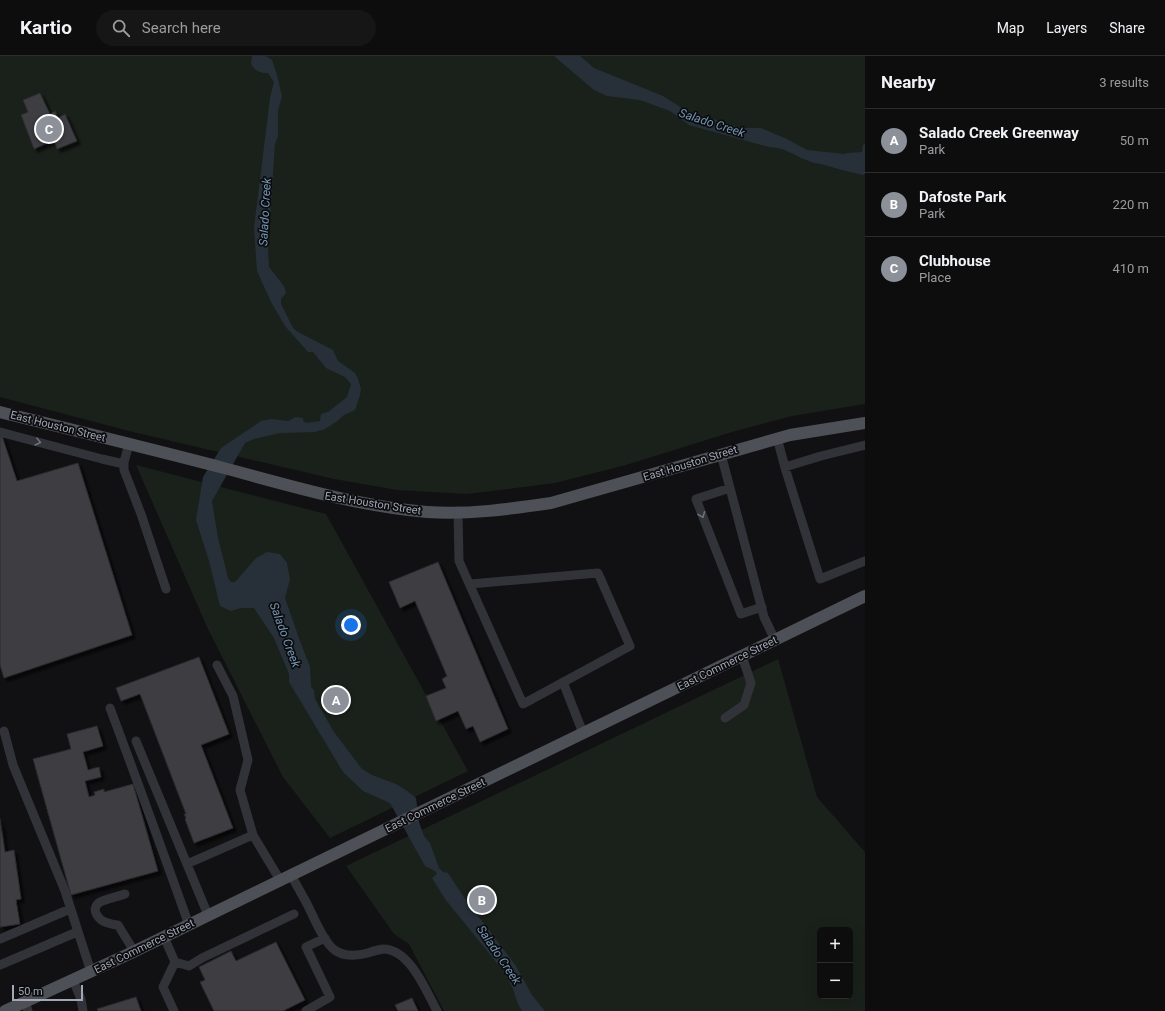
<!DOCTYPE html>
<meta charset="utf-8">
<style>
body{margin:0;font-family:Roboto,sans-serif;background:#161617;color:#f1f3f6}
.controls{position:absolute;right:12px;bottom:12px;display:grid;overflow:hidden;border-radius:6px;box-shadow:0 4px 16px #0002}
.controls button{width:36px;height:36px;display:grid;place-items:center;padding:0;border:0;border-bottom:1px solid #2d2d2e;background:#0d0d0e;color:#f1f3f6;font:20px sans-serif}
.scale{position:absolute;left:12px;bottom:10px;width:71px;box-sizing:border-box;padding-left:4px;border:2px solid #a1a7b5;border-top:0;font-size:11px;line-height:14px;white-space:nowrap;color:#a1a7b5;-webkit-text-stroke:3px #0c0c0e;paint-order:stroke}
.you{position:absolute;left:351px;top:569px;width:14px;height:14px;margin:-10px;border:3px solid #fff;border-radius:50%;background:#1a73e8;box-shadow:0 0 0 6px #1a73e833}
.badge{display:grid;place-items:center;width:26px;height:26px;border-radius:50%;background:#8c9099;color:#fff;font-size:13px;font-weight:700}
.pin{position:absolute;translate:-50% -50%;border:2px solid #fff;box-shadow:0 1px 4px #0006}
.list{margin:0;padding:0;list-style:none}
h2{display:flex;justify-content:space-between;align-items:center;height:52px;margin:0;padding:0 16px;font-size:17px}
h2 small{font-size:13px;font-weight:400;color:#9a9c9e}
.list li{display:grid;grid-template-columns:26px 1fr auto;gap:12px;align-items:center;box-sizing:border-box;height:64px;padding:0 16px;border-top:1px solid #2d2d2e}
.list b{display:block;font-size:15px;white-space:nowrap}
.list p{margin:0;font-size:13px;white-space:nowrap;color:#9a9c9e}
.list em{font-size:13px;font-style:normal;color:#9a9c9e}
.icon{flex:none;width:22px;height:22px;fill:none;stroke:currentColor;stroke-width:2;stroke-linecap:round;stroke-linejoin:round}
.map{position:relative;flex:none;width:865px;height:955px;overflow:hidden}
header{display:flex;align-items:center;gap:24px;box-sizing:border-box;height:56px;padding:0 20px;background:#0d0d0e;border-bottom:1px solid #2d2d2e}
header strong{font-size:19px}
nav{display:flex;gap:22px;margin-inline-start:auto;font-size:14px}
.search{width:280px;height:36px;background:#161617;display:flex;align-items:center;gap:10px;box-sizing:border-box;padding:0 14px;border-radius:22px;color:#9a9c9e;font-size:15px}
main{display:flex}
aside{flex:1;background:#0d0d0e}
.map>svg:first-child{display:block}
</style>
<header>
<strong>Kartio</strong>
<div class="search"><svg class="icon" aria-label="search" viewBox="0 0 24 24"><circle cx="10" cy="10" r="6"/><path d="M15 15l6 6"/></svg>Search here</div>
<nav><a>Map</a><a>Layers</a><a>Share</a></nav>
</header>
<main>
<div class="map">
<svg width="865" height="955" viewBox="0 0 865 955">
<defs>
<filter id="shadow"><feDropShadow dx="3.5" dy="3.5" stdDeviation="1" flood-color="#0009"/></filter>
</defs>
<rect width="100%" height="100%" fill="#111113"/>
<!-- green -->
<path fill="#19211a" fill-rule="evenodd" d="M0,0H865V348L792,360L732,376L626,409L555,427L467,438L397,434L334,423L133,376L0,341Z
M136,409L326,458L468,715L330,782L283,721L208,573Z
M778,603L817,741L865,796V955H444L409,888L394,878L346,810ZM820,874H850V940H820Z"/>
<!-- water -->
<path fill="#273038" d="M252,0H266L272,4L277,19L282,40L278,55V80L275,88L268,192L269,211L284,230L286,237L281,243V248L293,272L298,276L333,294L338,305L355,317L358,323L361,333L360,339L355,354L344,359L336,366L325,373L315,376L280,377L254,383L245,387L212,445L218,482L228,522L231,526H235L256,502L267,496L280,498L287,507L290,523L285,542L300,585L310,611L311,631L314,634L315,643L334,676L362,713L372,719L396,728L406,734L416,742L419,766L424,780L430,787L439,812L443,816L448,817L463,840L516,910L532,939L545,955H522L518,948L513,933L505,917L445,843L432,822L437,818L435,815L425,810L390,747L363,735L343,716L289,626V618L274,582L254,552H241L231,555L220,550L209,505L196,464L203,421L221,392L261,365L271,363L288,365L296,361L303,362V365L307,367L320,365L321,358L328,356L347,341L351,328L345,321L326,312L313,296H308L285,270L271,246L257,215L254,172L270,42L274,26L268,17C260,17 255,15 251,8Z
M554,0H580L594,12L663,40L685,54L742,72H761L787,83L807,94L844,98L847,97L862,96L863,89L865,88V118L863,119C849,116 835,112 821,108C817,107 813,107 809,105C794,100 785,91 769,91L689,69L670,55L640,44L607,40L594,34Z"/>
<!-- building -->
<path fill="#3d3e43" stroke="#2b2b2f" filter="url(#shadow)" d="M40,37L50,58L55,55L58,62L65,58L77,85L57,93L54,84L34,93L21,59L28,56L23,44Z
M2,380L17,425L78,407L132,579L4,622L0,609V381Z
M438,506L508,673L480,686L473,670L466,673L458,655L436,665L426,640L446,632L442,623L447,620L415,545L400,552L389,526Z
M199,601L229,678L201,689L233,772L194,787L185,763L186,762L184,758H186L140,638L121,645L116,632Z
M97,670L103,690L83,696L88,714L99,711L101,721L85,725L89,741L95,739L94,736L104,733V736L133,728L158,815L71,839L33,703L71,693L67,678Z
M0,763L5,796L14,794L21,843L16,844L20,868L0,871Z
M276,886L305,944L283,955H214L200,926L205,924L199,911L231,895L236,905Z
M136,941L141,955H98L97,953Z
M412,942L418,955H398L395,949Z"/>
<g fill="none" stroke-linecap="round" stroke-linejoin="round">
<!-- minor -->
<path stroke="#323339" stroke-width="9" d="M0,376L102,403L124,408
M777,382L786,415L820,523L865,505
M129,388L124,406V414L141,458L166,533
M721,398L764,561L775,584
M785,411L821,400L865,389
M730,432L696,443L741,558L762,551
M458,456L459,505L523,648L630,590L598,517L470,528
M217,609L233,640L248,704L240,734L253,779
M563,626L583,677
M110,652C137,724 163,796 189,869
M725,662L744,649L751,627L742,600
M4,675L13,709L65,835L91,916
M136,685L208,859
M187,808L253,779L280,824
M291,819C296,828 301,837 306,846C313,859 324,888 336,895C346,901 357,900 368,897C373,895 378,894 383,893C410,893 426,935 437,955
M125,838C117,841 108,842 100,846C89,853 99,865 108,867C111,868 114,869 118,869L134,895
M164,881L175,906L189,910L202,902L294,858
M0,883L70,853
M0,909L77,876
M73,924L81,943L83,955
M25,946L28,955
M174,955L163,931L175,906
M306,955L330,941L306,891L325,882"/>
<!-- major -->
<path stroke="#4e5058" stroke-width="12" d="M0,356C73,374 147,392 220,411C288,429 356,450 427,456C468,459 510,453 551,447L790,379L865,367
M5,955L131,897L865,540"/>
</g>
<!-- one-way arrows -->
<defs><path id="oneway-chevron" d="M-2-3.5L2.5 0L-2 3.5" fill="none" stroke-width="1.6" stroke-linecap="round" stroke-linejoin="round"/></defs>
<g stroke="#6f737d">
<use href="#oneway-chevron" transform="translate(38 386) rotate(14)"/>
<use href="#oneway-chevron" transform="translate(702 459) rotate(69)"/>
</g>
<g text-anchor="middle" stroke-width="3.5" stroke-linejoin="round" paint-order="stroke">
<!-- street labels -->
<g font-size="11" fill="#a1a7b5" stroke="#0c0c0e">
<text transform="translate(58 370) rotate(14)" y="4">East Houston Street</text>
<text transform="translate(690 407) rotate(-17)" y="4">East Houston Street</text>
<text transform="translate(373 447) rotate(9)" y="4">East Houston Street</text>
<text transform="translate(727 607) rotate(-26)" y="4">East Commerce Street</text>
<text transform="translate(435 749) rotate(-26)" y="4">East Commerce Street</text>
<text transform="translate(144 890) rotate(-26)" y="4">East Commerce Street</text>
</g>
<!-- water labels -->
<g font-size="12" font-style="italic" fill="#7496b4" stroke="#0c0c0e">
<text transform="translate(712 67) rotate(18)" y="4">Salado Creek</text>
<text transform="translate(265 156) rotate(-87)" y="4">Salado Creek</text>
<text transform="translate(285 579) rotate(70)" y="4">Salado Creek</text>
<text transform="translate(499 899) rotate(56)" y="4">Salado Creek</text>
</g>
</g>
</svg>
<div class="controls">
<button>+</button>
<button>−</button>
</div>
<div class="scale">50 m</div>
<div class="you"></div>
<div class="pin badge" style="left:336px;top:644px">A</div>
<div class="pin badge" style="left:482px;top:844px">B</div>
<div class="pin badge" style="left:49px;top:73px">C</div>
</div>
<aside>
<h2>Nearby<small>3 results</small></h2>
<ul class="list">
<li><span class="badge">A</span><div><b>Salado Creek Greenway</b><p>Park</p></div><em>50 m</em></li>
<li><span class="badge">B</span><div><b>Dafoste Park</b><p>Park</p></div><em>220 m</em></li>
<li><span class="badge">C</span><div><b>Clubhouse</b><p>Place</p></div><em>410 m</em></li>
</ul>
</aside>
</main>
